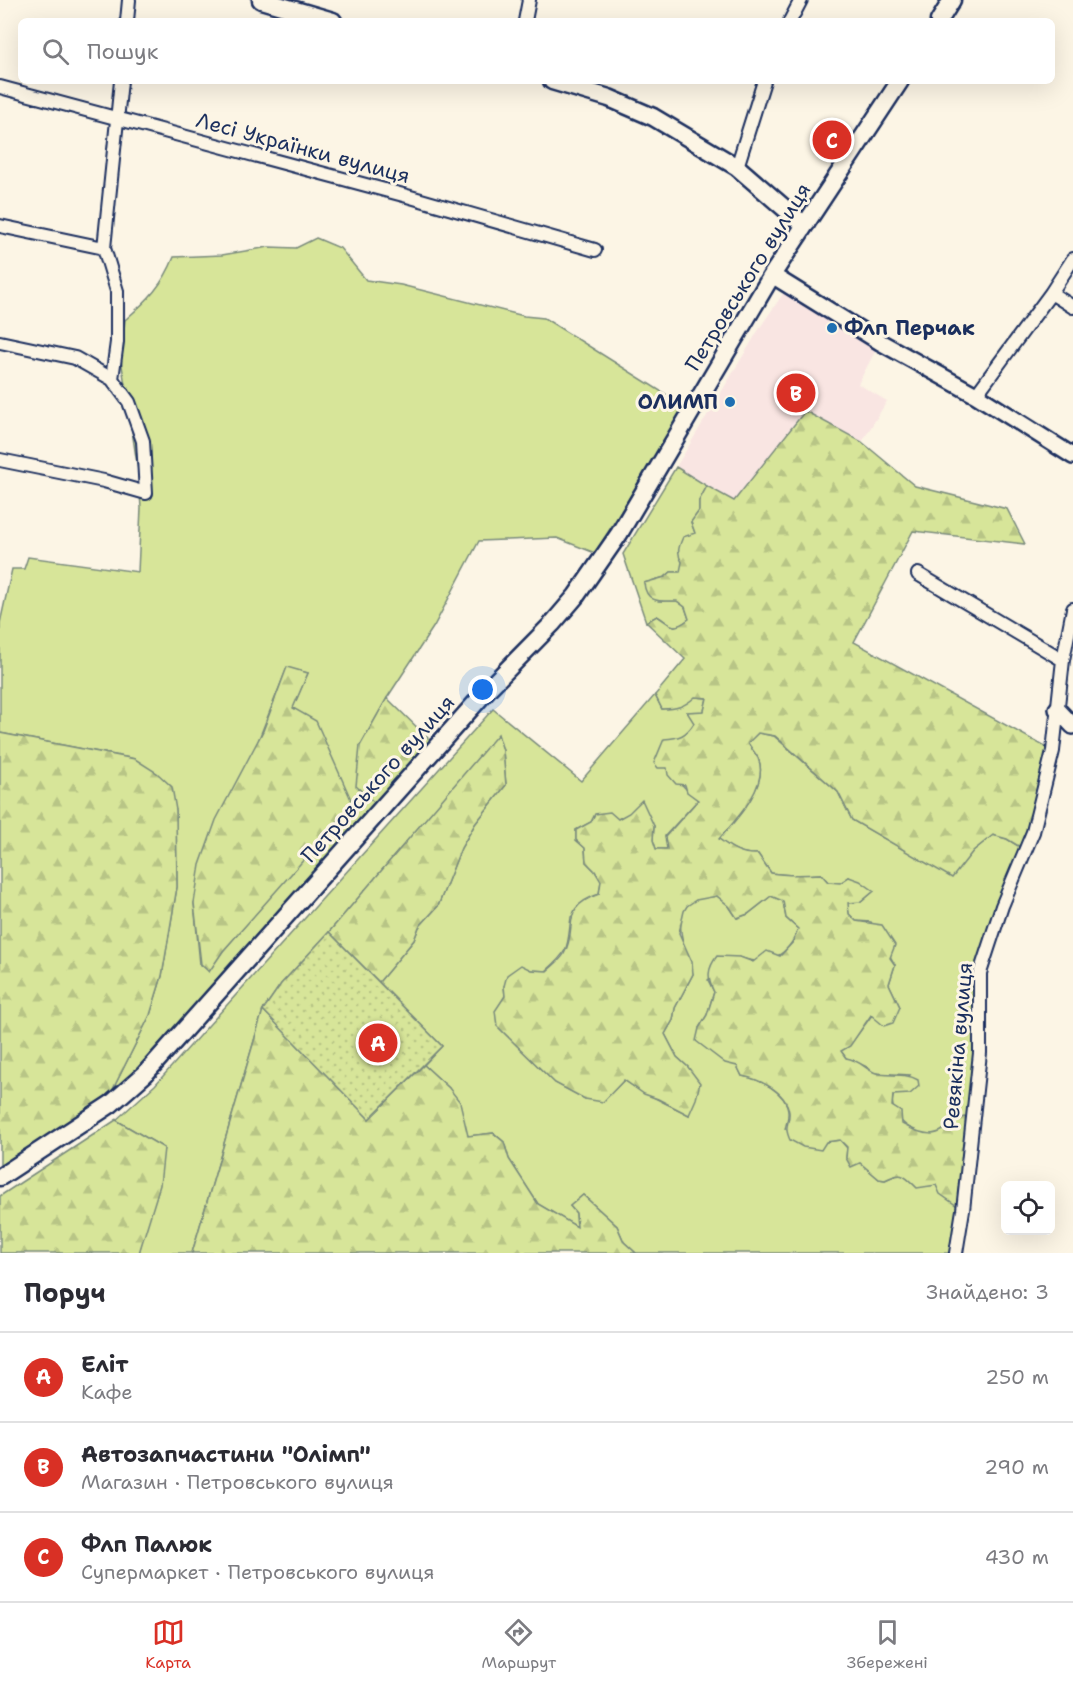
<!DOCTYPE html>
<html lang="uk">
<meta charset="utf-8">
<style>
body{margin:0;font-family:"Shantell Sans",sans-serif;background:#f2f2f3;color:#2b2b33}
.controls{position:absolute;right:18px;bottom:18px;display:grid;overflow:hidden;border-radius:9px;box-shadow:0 6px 24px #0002}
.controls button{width:54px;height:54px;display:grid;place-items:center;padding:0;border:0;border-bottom:2px solid #e1e1e2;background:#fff;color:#2b2b33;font:30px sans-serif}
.you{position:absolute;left:483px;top:690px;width:21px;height:21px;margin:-15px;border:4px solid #fff;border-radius:50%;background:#1a73e8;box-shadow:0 0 0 9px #1a73e833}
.badge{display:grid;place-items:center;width:39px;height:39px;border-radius:50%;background:#d93025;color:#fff;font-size:20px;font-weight:700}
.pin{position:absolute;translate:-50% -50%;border:3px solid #fff;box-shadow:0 2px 6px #0006}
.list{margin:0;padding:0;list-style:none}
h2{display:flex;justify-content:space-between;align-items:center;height:78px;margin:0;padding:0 24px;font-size:26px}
h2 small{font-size:20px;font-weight:400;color:#7c7c81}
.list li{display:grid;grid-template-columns:39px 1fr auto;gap:18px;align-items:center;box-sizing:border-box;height:90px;padding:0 24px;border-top:2px solid #e1e1e2}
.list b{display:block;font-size:22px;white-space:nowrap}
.list p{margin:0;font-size:20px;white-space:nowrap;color:#7c7c81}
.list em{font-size:20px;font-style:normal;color:#7c7c81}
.icon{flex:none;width:33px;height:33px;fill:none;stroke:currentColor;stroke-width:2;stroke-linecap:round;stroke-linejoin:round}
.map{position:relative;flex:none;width:1073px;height:1253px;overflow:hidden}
.search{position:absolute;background:#fff;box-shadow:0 6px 24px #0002;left:18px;right:18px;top:18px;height:66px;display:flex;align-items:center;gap:15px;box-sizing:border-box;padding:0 21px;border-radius:9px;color:#7c7c81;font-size:22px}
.sheet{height:348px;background:#fff}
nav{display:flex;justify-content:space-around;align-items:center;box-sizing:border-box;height:84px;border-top:2px solid #e1e1e2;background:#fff;font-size:16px;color:#7c7c81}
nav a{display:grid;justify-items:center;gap:3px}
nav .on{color:#d93025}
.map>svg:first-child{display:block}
</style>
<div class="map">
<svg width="1073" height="1253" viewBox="0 0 1073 1253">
<defs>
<pattern id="forest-firs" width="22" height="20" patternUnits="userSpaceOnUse" patternTransform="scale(1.5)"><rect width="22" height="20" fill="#d7e599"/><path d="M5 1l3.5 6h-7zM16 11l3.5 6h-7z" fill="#b8c586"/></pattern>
<pattern id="park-dots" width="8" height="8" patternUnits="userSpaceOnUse" patternTransform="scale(1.5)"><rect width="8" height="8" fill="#d7e599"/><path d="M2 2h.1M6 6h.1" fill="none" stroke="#b8c586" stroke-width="1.8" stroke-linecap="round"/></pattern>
</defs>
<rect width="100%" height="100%" fill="#fcf5e5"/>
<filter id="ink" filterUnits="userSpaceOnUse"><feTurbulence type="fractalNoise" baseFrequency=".0167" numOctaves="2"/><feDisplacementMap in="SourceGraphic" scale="12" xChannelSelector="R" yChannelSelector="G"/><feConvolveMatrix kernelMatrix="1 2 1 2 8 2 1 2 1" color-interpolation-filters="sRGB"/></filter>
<g filter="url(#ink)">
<!-- built -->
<path fill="#f9e5e2" d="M789,285L880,342L858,384L887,401L862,442L805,411L734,501L676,467L761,326Z"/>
<!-- grass -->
<path fill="#d7e599" stroke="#798a7c" stroke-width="1.5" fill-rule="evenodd" d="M316,238L340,248L366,280L401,285L524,316L544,318L686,407L595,553L557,538L479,541L434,626L387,698L360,746L376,804L138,1068L111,1093L150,1015L162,976L177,887L176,810L135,759L0,733V623L12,569H24L28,557L138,572L141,508L139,477L121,359L125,320C148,300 163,285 174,257L222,255L269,247L296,248ZM287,668L308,673L292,709L282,883L223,951L209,971L200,964L194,903Z
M676,467L707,486L699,501V511L691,522L695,533L680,572H671L665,577L644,583L658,601H677L685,607L689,619C672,632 672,625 657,616L646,622L623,554Z
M655,695L662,709L695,697L707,698L704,711L689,732L679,738L667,768C678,779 686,791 698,800L665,836L668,849H656L653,840L654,826L629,814L618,819L591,822L576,830V840L585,848L586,862L595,871L601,881L599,894L571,917C567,947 571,949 546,971L531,970L504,986L505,996L496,1011L497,1026L555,1083L585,1099L614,1090L624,1080C644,1095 667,1103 689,1115L688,1067L677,1057L665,1034L673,1020L675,1008L693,974C686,953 667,910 697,899C703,897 711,897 717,896L729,906L737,918L748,914L771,896L783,901L786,918L798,929C789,956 766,968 739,957L708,980L714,992L707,1015L699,1028L737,1065L742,1076C759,1079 790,1092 788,1115C788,1119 786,1125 785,1129L826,1142L840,1140L847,1148L846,1158L860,1162L879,1179L885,1180C902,1171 904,1175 917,1187L936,1185L941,1194L963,1210L956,1253H636L624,1242L617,1226L583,1195L570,1206L576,1213L577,1227L538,1204L509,1159L504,1142L494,1133L468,1136L449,1088L424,1065L442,1046L379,982L414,940L419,927L438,906L461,848L475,824L506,785L503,751L498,735L329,932L281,984L263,1010L192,1253H139L164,1148L116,1120L155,1085L493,709L581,781Z
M758,733L774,736L838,792L852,820L952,877L973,851L993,835L1007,839L1025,850L981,973L975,1107L966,1117L953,1119C951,1123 948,1128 945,1130C927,1145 887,1121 893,1097C895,1090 905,1081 910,1075L874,1073L867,1067L846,1058L841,1051L850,1045L872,1015L900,1007L889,984L895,965L871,922L856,921L849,914L847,903L861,902L874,891L849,877L840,883L828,882L821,874C805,875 787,876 771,873L758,854C742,855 732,849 719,839C735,821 770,784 758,758C755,753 751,748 747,743Z"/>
<!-- forest -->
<path fill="url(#forest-firs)" stroke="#798a7c" stroke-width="1.5" d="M805,411L862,442L915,486L1007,509L1025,544L913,531L854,642L1053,751L1025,850L1007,839L993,835L973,851L952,878L852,820L838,792L775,736L758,733L748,743C751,748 755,753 758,758C770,785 735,821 719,839C732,849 742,855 758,854L771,873C788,876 805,875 821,874L828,882L840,883L849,877L860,881L874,891L861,902L848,903L849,914L856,921L882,925L895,945L890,958L895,965L889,984L900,1007L893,1023L884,1026L871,1015L850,1046L841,1051L846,1058C861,1060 865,1070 876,1073C890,1077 905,1072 918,1080L919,1086L910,1094L893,1095L892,1106L901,1112L902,1124C922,1135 940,1141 953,1119L966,1117L975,1107L963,1210L940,1194L936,1185L917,1188C904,1175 902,1171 885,1180L879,1179L860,1163L851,1167L846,1158L847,1147L840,1140L826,1142L821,1150L803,1147L790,1140C783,1124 790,1125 789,1112C786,1091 759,1079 742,1076L737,1066L725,1063L696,1041L699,1028L707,1015L714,992C707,978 707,969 717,956L740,957L753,962L767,951L780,956L793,942L798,929L786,918L783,901L771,896L748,914L737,918L729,906L717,896L696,900L687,906L684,911L679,933L692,962L693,974L675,1008L673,1020L665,1034L677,1057L688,1067L700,1083L696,1099L689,1115L658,1099L644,1094L624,1080L603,1102L585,1099L555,1083L497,1026L495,1011L505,996L504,986L507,975L521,965L531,970L547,971C552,966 560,961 564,954C579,927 558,908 599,894L601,881L595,871L586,862L585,848L576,840V830L591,822L595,814L610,812L618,819L629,813L642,800L654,826L653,840L656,849H667L665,837L698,800L687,792L685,785L676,784L668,775L667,768H658L654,763L664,739C679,738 686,736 694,723L687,712L704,711L707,698L695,697C684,707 676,709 662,709L655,695L685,659L646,622L657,616C672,625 672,632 689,619L685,607L677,601C661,601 646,604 644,583L665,577L671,572H680L682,562C676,553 679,546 683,537L695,533L691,522L699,511V501L707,486L734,501Z
M287,667L308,673L293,708L316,721L353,804L223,951L209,972L201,964L194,903L200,865L216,820L263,731Z
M387,698L431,741L376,804L356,786L360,746Z
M0,733L135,759L157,773L172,787L176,810L177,887L162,976L150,1015L111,1093L101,1101L0,1168Z
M498,734L503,751L506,785L475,824L461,848L438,906L419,927L414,940L379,982L329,932Z
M263,1010L369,1119L424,1065L449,1088L460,1102L468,1136L493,1133L504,1142L509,1159L538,1204L577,1227L576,1213L570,1206L583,1195L617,1226L624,1242L636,1253H192Z
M116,1120L164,1148L160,1185L139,1253H0V1196Z"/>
<!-- park -->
<path fill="url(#park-dots)" stroke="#798a7c" stroke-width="1.5" d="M329,932L442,1046L369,1119L263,1010L281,984Z"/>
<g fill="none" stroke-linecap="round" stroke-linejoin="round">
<!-- minor casing -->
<g stroke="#1b2f5e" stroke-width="16">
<path id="minor" d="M127,21L129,0
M525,21L529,0
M790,21L801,0
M0,87L407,196L595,250
M737,167L764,81
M0,226L104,248
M1051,293L1073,307
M0,342L75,358L112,379
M976,395L1051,293L1073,259
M0,460L104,481L146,493L143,441L129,402L112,379L117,342V291L104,248L121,81
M918,574L1063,660
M956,1253L963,1210L980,1053V973L1002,906L1033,832L1053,751L1063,660L1073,609"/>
</g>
<!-- tertiary casing -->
<g stroke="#1b2f5e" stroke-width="20">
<path id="tertiary" d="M772,275L880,342L976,395L1073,456
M1057,709L1073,726"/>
</g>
<!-- secondary casing -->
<g stroke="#1b2f5e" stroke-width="21">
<path id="secondary" d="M261,0L333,21
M939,21L952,0
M552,81L609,98L653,117L737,167L797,219L806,224
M0,1177L111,1104L145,1074L489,688L552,624L576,596L619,534L772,275L900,81"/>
</g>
<!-- minor -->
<use href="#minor" stroke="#fcf5e5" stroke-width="12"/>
<!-- tertiary -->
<use href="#tertiary" stroke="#fcf5e5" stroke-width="15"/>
<!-- secondary -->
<use href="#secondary" stroke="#fcf5e5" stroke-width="16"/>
</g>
</g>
<!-- markers -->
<g fill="#1f6fb2" stroke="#fcf5e5" stroke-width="2">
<circle cx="832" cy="328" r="6"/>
<circle cx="730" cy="402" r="6"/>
</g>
<g text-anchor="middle" stroke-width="6" stroke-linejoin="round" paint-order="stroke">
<!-- street labels -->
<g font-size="21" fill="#1b2f5e" stroke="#fcf5e5">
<text transform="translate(303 148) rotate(15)" y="7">Лесі Українки вулиця</text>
<text transform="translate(748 277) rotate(-58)" y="7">Петровського вулиця</text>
<text transform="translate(378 779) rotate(-48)" y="7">Петровського вулиця</text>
<text transform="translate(958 1046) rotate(-85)" y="7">Ревякіна вулиця</text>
</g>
<!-- poi labels -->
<g font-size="21" font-weight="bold" fill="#1b2f5e" stroke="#fcf5e5" text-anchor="start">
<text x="844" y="335">Флп Перчак</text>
<text x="718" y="409" text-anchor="end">ОЛИМП</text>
</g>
</g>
</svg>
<div class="controls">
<button><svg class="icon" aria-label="locate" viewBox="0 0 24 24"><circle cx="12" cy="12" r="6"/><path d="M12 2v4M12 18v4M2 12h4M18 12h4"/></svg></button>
</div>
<div class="you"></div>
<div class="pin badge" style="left:378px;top:1043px">A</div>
<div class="pin badge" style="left:796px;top:393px">B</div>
<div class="pin badge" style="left:832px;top:140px">C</div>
<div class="search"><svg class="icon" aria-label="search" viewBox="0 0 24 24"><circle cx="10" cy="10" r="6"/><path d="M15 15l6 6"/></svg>Пошук</div>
</div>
<section class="sheet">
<h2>Поруч<small>Знайдено: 3</small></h2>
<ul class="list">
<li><span class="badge">A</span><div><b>Еліт</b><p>Кафе</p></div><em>250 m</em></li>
<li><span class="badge">B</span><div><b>Автозапчастини &quot;Олімп&quot;</b><p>Магазин · Петровського вулиця</p></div><em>290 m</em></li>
<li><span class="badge">C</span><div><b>Флп Палюк</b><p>Супермаркет · Петровського вулиця</p></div><em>430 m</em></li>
</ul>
</section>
<nav>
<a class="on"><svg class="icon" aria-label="map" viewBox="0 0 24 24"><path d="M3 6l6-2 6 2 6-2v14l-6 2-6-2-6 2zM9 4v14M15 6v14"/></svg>Карта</a>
<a><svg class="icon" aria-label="directions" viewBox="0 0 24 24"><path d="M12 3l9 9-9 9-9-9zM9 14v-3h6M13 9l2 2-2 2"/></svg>Маршрут</a>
<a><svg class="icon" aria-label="saved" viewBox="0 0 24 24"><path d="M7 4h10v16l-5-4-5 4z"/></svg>Збережені</a>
</nav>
